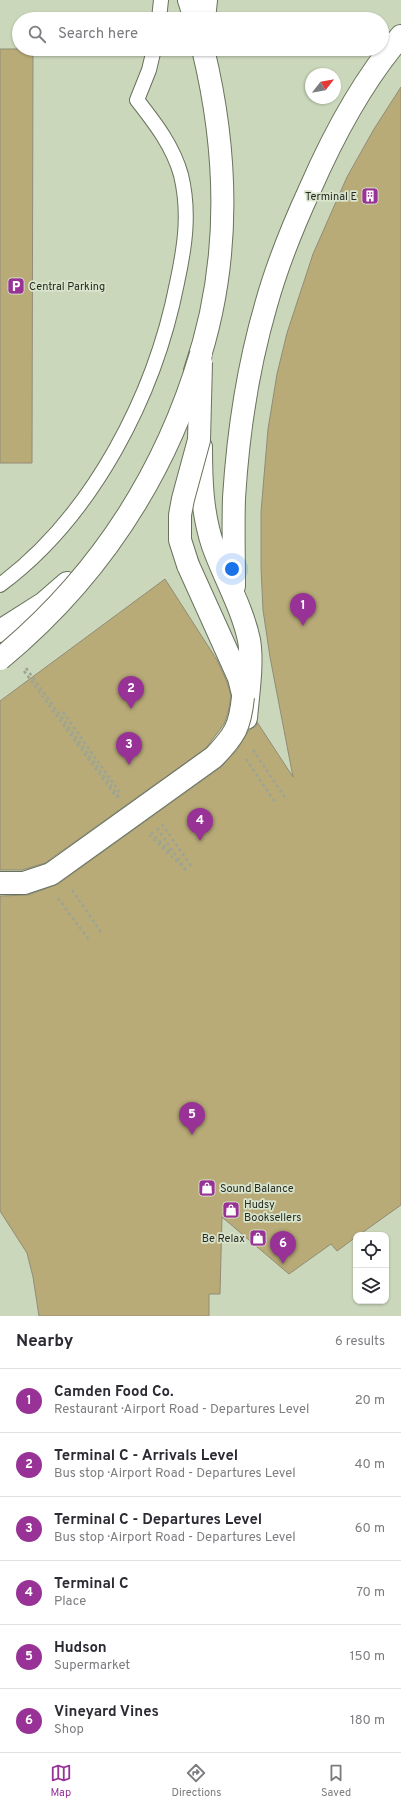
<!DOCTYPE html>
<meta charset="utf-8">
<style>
body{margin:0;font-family:Overpass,sans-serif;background:#f2f2f3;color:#2b2b33}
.controls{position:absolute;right:12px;bottom:12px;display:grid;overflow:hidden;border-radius:8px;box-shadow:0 1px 3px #0004}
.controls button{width:36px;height:36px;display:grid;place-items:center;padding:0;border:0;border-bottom:1px solid #e1e1e2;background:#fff;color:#2b2b33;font:20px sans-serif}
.compass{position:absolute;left:305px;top:68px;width:36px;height:36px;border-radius:50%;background:#fff;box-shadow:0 1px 3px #0004;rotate:59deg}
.you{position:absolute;left:232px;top:569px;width:14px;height:14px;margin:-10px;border:3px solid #fff;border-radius:50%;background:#1a73e8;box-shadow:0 0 0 6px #1a73e833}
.badge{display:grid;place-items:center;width:26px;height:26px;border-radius:50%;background:#983297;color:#fff;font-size:13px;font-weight:700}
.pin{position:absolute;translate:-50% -33px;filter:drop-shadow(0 1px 2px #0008)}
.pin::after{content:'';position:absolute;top:21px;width:14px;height:12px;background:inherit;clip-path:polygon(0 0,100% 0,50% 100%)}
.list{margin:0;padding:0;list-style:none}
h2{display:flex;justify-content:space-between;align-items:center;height:52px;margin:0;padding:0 16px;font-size:17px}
h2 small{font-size:13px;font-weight:400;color:#7c7c81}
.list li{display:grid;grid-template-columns:26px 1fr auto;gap:12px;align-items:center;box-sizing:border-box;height:64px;padding:0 16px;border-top:1px solid #e1e1e2}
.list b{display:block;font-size:15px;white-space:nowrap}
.list p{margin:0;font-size:13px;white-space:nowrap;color:#7c7c81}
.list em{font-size:13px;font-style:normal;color:#7c7c81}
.icon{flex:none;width:22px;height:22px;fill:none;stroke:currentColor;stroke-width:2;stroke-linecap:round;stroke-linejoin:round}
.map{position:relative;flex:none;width:401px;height:1316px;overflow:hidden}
.search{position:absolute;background:#fff;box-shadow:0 1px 3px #0004;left:12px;right:12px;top:12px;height:44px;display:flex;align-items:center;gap:10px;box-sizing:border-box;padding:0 14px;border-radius:22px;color:#7c7c81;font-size:15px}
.sheet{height:436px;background:#fff}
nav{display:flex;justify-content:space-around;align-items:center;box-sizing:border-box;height:56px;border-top:1px solid #e1e1e2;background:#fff;font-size:11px;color:#7c7c81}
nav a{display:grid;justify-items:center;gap:2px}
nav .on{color:#983297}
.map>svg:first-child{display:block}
</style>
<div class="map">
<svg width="401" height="1316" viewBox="0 0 401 1316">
<rect width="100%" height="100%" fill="#d9e4cc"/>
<!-- built -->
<path fill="#cad7ba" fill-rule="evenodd" d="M0,0H401V1316H0ZM19,19H382V49H19ZM311,74H335V98H311ZM356,1235H386V1301H356Z"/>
<!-- building -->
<path fill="#b8ab78" stroke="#928c76" d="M0,49H33L32,463H0Z
M401,87V1205L359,1235H356V1237L337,1251L331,1244L289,1274L222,1217L220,1294H209V1316H39L33,1277L27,1253L0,1211V896L28,895L58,884L221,767L237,750L249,730L256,726L257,722L293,777L270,657L263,610L261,568V512L268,429L277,374L287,333L313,254L347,177L374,129Z
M165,579L217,660L227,682L231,696L228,713L224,724L206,748L45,863L22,870H0V701Z"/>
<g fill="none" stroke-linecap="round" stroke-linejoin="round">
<!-- service casing -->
<g stroke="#69725d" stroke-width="16">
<path id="service" d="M159,19L161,0
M0,585C93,516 155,395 177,283C185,246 190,212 181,175C173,146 155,123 137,100L149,70L154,49"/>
</g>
<!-- secondary casing -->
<g stroke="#69725d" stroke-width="24">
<path id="secondary" d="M204,19L206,0
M201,447C201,481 202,513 213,546C224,577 242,607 249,640C253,662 248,695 246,718
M188,565L239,678L243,694
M234,586C234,557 233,527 234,498C238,433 248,367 266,305C277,265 293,226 310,189C334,134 362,81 401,36"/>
</g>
<!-- primary casing -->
<g stroke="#69725d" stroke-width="24">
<path id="primary" d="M189,0L195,19
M195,371C231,266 229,156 203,49
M0,631L44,603L67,583"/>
</g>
<!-- path -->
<path stroke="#9da592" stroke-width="2.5" stroke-dasharray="3 3" stroke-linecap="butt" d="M24,671L117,798
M63,712L111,780
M253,750L286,799
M162,824L191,866
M151,832L171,853
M149,835L186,870
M58,898L89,940"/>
<!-- service -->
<use href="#service" stroke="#fff" stroke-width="14"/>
<!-- secondary -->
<use href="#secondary" stroke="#fff" stroke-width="22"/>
<!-- primary -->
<use href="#primary" stroke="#fff" stroke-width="22"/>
<!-- secondary-bridge casing -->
<g stroke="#69725d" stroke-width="24" stroke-linecap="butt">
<path id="secondary-bridge" d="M188,565L180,540V515L183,499L199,440L201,362
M0,883H24L51,874L214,757C235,735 240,727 243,697"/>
</g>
<!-- primary-bridge casing -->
<g stroke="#69725d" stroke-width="24" stroke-linecap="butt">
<path id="primary-bridge" d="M0,659C98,578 165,475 201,354"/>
</g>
<!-- path-bridge -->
<path stroke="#9da592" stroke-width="2.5" stroke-dasharray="3 3" stroke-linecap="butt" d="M26,668L119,797
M246,759L276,804
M111,780L121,794
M157,828L186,870
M72,890L101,932"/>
<!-- secondary-bridge -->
<use href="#secondary-bridge" stroke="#fff" stroke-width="22"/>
<!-- primary-bridge -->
<use href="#primary-bridge" stroke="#fff" stroke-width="22"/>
</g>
<!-- icons -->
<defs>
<g id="building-square" transform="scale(0.9)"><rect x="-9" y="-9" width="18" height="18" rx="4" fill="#983297" stroke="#d9e4cc"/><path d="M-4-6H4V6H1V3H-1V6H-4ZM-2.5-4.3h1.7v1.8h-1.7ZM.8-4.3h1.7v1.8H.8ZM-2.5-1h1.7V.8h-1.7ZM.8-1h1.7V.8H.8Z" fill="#fff"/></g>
<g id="parking-square" transform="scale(0.9)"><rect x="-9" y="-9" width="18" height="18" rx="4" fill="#983297" stroke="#d9e4cc"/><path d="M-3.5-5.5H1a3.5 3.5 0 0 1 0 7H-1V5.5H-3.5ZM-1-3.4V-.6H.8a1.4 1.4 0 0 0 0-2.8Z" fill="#fff"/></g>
<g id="shop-square" transform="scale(0.9)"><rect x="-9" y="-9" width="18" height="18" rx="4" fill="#983297" stroke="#d9e4cc"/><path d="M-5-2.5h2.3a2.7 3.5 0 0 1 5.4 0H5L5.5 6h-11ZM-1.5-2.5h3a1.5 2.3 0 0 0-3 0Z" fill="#fff"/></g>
</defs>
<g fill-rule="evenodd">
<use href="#building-square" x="370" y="196"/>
<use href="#parking-square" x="16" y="286"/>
<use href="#shop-square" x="207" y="1188"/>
<use href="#shop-square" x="231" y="1210"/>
<use href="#shop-square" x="258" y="1238"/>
</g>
<g text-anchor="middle" stroke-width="3.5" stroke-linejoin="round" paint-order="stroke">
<!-- poi labels -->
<g font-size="11" fill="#262a21" stroke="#d9e4cc" text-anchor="start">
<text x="357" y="200" text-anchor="end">Terminal E</text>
<text x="29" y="290">Central Parking</text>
<text x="220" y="1192">Sound Balance</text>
<text x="244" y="1208">Hudsy<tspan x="244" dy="13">Booksellers</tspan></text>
<text x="245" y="1242" text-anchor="end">Be Relax</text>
</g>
</g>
</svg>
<div class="controls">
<button><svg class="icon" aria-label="locate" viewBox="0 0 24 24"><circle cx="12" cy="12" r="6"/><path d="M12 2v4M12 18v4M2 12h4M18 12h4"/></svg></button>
<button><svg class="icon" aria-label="layers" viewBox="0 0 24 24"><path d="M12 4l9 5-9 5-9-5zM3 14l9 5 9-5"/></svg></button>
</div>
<svg class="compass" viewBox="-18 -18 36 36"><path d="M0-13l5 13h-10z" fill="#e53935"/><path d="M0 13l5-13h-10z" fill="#7c7c81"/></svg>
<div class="you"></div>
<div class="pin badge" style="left:303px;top:626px">1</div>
<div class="pin badge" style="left:131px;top:709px">2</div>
<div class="pin badge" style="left:129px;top:765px">3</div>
<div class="pin badge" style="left:200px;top:841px">4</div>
<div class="pin badge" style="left:192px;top:1135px">5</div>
<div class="pin badge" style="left:283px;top:1264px">6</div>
<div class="search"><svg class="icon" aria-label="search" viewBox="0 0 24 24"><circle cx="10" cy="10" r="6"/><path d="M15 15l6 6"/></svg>Search here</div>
</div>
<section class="sheet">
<h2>Nearby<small>6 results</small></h2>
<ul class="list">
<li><span class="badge">1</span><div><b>Camden Food Co.</b><p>Restaurant · Airport Road - Departures Level</p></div><em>20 m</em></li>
<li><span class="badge">2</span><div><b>Terminal C - Arrivals Level</b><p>Bus stop · Airport Road - Departures Level</p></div><em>40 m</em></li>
<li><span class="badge">3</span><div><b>Terminal C - Departures Level</b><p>Bus stop · Airport Road - Departures Level</p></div><em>60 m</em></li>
<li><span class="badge">4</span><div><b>Terminal C</b><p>Place</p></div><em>70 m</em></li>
<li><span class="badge">5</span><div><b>Hudson</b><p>Supermarket</p></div><em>150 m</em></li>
<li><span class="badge">6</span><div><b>Vineyard Vines</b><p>Shop</p></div><em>180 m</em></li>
</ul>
</section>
<nav>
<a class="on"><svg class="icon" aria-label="map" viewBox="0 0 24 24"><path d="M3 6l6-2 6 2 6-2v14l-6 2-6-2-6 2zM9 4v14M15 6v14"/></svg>Map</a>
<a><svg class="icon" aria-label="directions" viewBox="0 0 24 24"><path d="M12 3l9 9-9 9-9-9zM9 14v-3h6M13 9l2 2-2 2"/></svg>Directions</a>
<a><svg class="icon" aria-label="saved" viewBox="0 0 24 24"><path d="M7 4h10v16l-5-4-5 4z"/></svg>Saved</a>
</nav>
